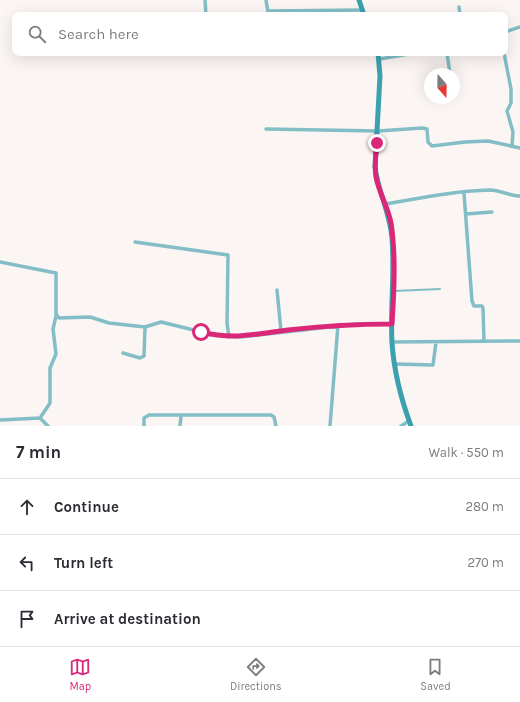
<!DOCTYPE html>
<meta charset="utf-8">
<style>
body{margin:0;font-family:Karla,sans-serif;background:#f7f7f7;color:#2b2b33}
.compass{position:absolute;left:424px;top:68px;width:36px;height:36px;border-radius:50%;background:#fff;box-shadow:0 4px 16px #0002;rotate:160deg}
.stop{position:absolute;width:12px;height:12px;margin:-9px;border:3px solid #db2777;border-radius:50%;background:#fff}
.stop.end{background:#db2777;border-color:#fff;box-shadow:0 1px 4px #0008}
.list{margin:0;padding:0;list-style:none}
h2{display:flex;justify-content:space-between;align-items:center;height:52px;margin:0;padding:0 16px;font-size:17px}
h2 small{font-size:13px;font-weight:400;color:#7c7c81}
.list li{display:grid;grid-template-columns:26px 1fr auto;gap:12px;align-items:center;box-sizing:border-box;height:56px;padding:0 16px;border-top:1px solid #e1e1e2}
.list b{display:block;font-size:15px;white-space:nowrap}
.list em{font-size:13px;font-style:normal;color:#7c7c81}
.icon{flex:none;width:22px;height:22px;fill:none;stroke:currentColor;stroke-width:2;stroke-linecap:round;stroke-linejoin:round}
.map{position:relative;flex:none;width:520px;height:426px;overflow:hidden}
.search{position:absolute;background:#fff;box-shadow:0 4px 16px #0002;left:12px;right:12px;top:12px;height:44px;display:flex;align-items:center;gap:10px;box-sizing:border-box;padding:0 14px;border-radius:8px;color:#7c7c81;font-size:15px}
.sheet{height:220px;background:#fff}
nav{display:flex;justify-content:space-around;align-items:center;box-sizing:border-box;height:56px;border-top:1px solid #e1e1e2;background:#fff;font-size:11px;color:#7c7c81}
nav a{display:grid;justify-items:center;gap:2px}
nav .on{color:#db2777}
.map>svg:first-child{display:block}
</style>
<div class="map">
<svg width="520" height="426" viewBox="0 0 520 426">
<rect width="100%" height="100%" fill="#fbf5f3"/>
<g fill="none" stroke-linecap="round" stroke-linejoin="round">
<!-- lane -->
<path stroke="#83bec6" stroke-width="2" d="M394,291L440,289"/>
<!-- street -->
<path stroke="#83bec6" stroke-width="3.5" d="M205,0L206,15
M266,0L268,12
M459,7L460,15
M232,14H265
M265,15L270,11L363,10
M505,32L520,27
M447,53L450,74
M504,53L511,89V103L507,111L513,132L512,146
M380,59L414,53
M266,129L378,131L422,128L427,129L428,142L432,146L465,142L488,141L520,148
M464,193L472,301L474,306H482L483,308L484,341
M386,204C420,198 455,191 490,190C500,190 510,196 520,196
M466,214L492,212
M135,242L228,255L227,323L229,337
M0,262L56,273V314L59,318L90,317L109,323L145,327L161,322L214,335L241,337L356,324H392
M277,290L281,331
M392,342L520,341
M123,353L140,358L144,356L145,327
M395,364L433,365L436,342
M40,418L50,403V368L56,354L53,329L56,316
M0,420L40,418L48,426
M144,426V418L149,415H271L274,417L276,426
M180,426L181,416
M330,426L338,325
M401,426L409,421"/>
<!-- secondary -->
<path stroke="#3ba1ae" stroke-width="5" d="M359,0L364,15
M378,53L380,76L375,167C378,192 390,212 392,238C395,273 390,309 392,343C394,372 401,399 411,426"/>
</g>
<g fill="none" stroke-linecap="round" stroke-linejoin="round">
<!-- route -->
<path stroke="#db2777" stroke-width="5" d="M201,332C234,340 256,334 288,330C323,326 357,324 392,324C394,292 396,255 391,223C388,207 379,193 376,177C374,165 376,154 377,143"/>
</g>
</svg>
<svg class="compass" viewBox="-18 -18 36 36"><path d="M0-13l5 13h-10z" fill="#e53935"/><path d="M0 13l5-13h-10z" fill="#7c7c81"/></svg>
<div class="stop" style="left:201px;top:332px"></div>
<div class="stop end" style="left:377px;top:143px"></div>
<div class="search"><svg class="icon" aria-label="search" viewBox="0 0 24 24"><circle cx="10" cy="10" r="6"/><path d="M15 15l6 6"/></svg>Search here</div>
</div>
<section class="sheet">
<h2>7 min<small>Walk · 550 m</small></h2>
<ul class="list">
<li><svg class="icon" aria-label="ahead" viewBox="0 0 24 24"><path d="M12 20V5M6 11l6-6 6 6"/></svg><div><b>Continue</b></div><em>280 m</em></li>
<li><svg class="icon" aria-label="left" viewBox="0 0 24 24"><path d="M17 20v-9H6M10 6l-5 5 5 5"/></svg><div><b>Turn left</b></div><em>270 m</em></li>
<li><svg class="icon" aria-label="arrive" viewBox="0 0 24 24"><path d="M6 21V4h12l-3 4 3 4H6"/></svg><div><b>Arrive at destination</b></div></li>
</ul>
</section>
<nav>
<a class="on"><svg class="icon" aria-label="map" viewBox="0 0 24 24"><path d="M3 6l6-2 6 2 6-2v14l-6 2-6-2-6 2zM9 4v14M15 6v14"/></svg>Map</a>
<a><svg class="icon" aria-label="directions" viewBox="0 0 24 24"><path d="M12 3l9 9-9 9-9-9zM9 14v-3h6M13 9l2 2-2 2"/></svg>Directions</a>
<a><svg class="icon" aria-label="saved" viewBox="0 0 24 24"><path d="M7 4h10v16l-5-4-5 4z"/></svg>Saved</a>
</nav>
